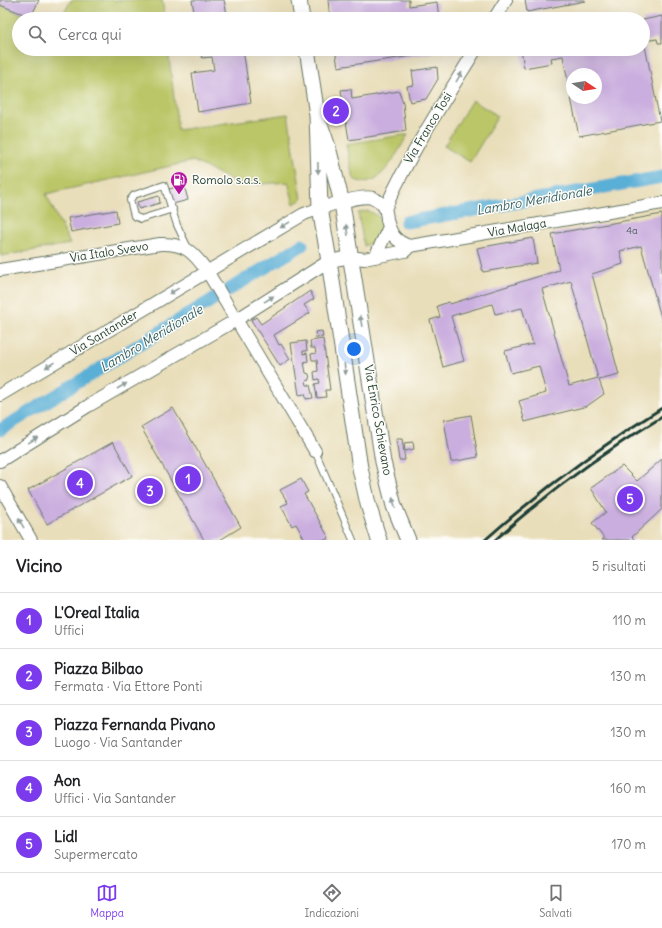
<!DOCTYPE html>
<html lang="it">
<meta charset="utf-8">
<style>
body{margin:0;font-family:Delius,sans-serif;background:#f6f6f6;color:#202124}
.compass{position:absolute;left:566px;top:68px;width:36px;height:36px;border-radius:50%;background:#fff;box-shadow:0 4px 16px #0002;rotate:102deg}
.you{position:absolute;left:354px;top:349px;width:14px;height:14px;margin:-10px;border:3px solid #fff;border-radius:50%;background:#1a73e8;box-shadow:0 0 0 6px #1a73e833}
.badge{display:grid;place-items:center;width:26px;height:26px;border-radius:50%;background:#7c3aed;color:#fff;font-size:13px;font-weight:700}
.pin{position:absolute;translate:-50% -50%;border:2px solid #fff;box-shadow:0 1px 4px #0006}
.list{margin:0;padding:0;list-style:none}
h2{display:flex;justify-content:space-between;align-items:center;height:52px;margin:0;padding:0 16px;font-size:17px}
h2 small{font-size:13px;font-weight:400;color:#757577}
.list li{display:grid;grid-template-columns:26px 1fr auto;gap:12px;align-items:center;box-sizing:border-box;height:56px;padding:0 16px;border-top:1px solid #e0e0e0}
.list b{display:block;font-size:15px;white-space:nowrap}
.list p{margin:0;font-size:13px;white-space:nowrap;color:#757577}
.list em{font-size:13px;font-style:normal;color:#757577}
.icon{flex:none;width:22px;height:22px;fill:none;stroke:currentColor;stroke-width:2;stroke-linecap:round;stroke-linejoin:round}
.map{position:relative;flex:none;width:662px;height:540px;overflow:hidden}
.search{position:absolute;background:#fff;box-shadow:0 4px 16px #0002;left:12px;right:12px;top:12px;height:44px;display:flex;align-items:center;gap:10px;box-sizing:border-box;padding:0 14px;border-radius:22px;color:#757577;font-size:15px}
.sheet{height:332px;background:#fff}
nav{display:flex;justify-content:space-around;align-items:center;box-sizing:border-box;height:56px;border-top:1px solid #e0e0e0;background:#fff;font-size:11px;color:#757577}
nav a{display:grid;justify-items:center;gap:2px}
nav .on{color:#7c3aed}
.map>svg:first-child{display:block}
</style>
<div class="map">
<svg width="662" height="540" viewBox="0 0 662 540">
<rect width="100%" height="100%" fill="#fdfcf7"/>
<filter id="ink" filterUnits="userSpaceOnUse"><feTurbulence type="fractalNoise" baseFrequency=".025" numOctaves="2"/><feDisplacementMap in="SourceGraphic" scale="8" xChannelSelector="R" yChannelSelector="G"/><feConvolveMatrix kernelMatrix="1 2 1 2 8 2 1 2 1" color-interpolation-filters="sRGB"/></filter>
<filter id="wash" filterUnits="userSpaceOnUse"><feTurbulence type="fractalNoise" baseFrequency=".012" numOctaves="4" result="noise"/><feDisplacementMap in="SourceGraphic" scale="16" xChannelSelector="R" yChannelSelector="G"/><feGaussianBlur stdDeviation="0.9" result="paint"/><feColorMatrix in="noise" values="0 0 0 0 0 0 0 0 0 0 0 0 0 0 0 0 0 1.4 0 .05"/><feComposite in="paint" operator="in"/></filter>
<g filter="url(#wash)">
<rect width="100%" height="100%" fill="#e9deba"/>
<!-- green -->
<path fill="#bbc668" stroke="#6d824e" d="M71,0H162L165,19H61Z
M0,5L35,19H19V49H168L178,130L288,114L302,199L294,204L288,182L247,185L237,183L193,161L46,194L70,244L1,256L0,255Z
M472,100L498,116L470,162L444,146Z
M403,135H408C396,153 380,193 353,179L346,144Z
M368,211C376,214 381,217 383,226L377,240L364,246L358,213Z"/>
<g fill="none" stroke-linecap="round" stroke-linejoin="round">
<!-- canal -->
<path stroke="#5aafd6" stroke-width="13" d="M406,222L662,177
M0,430L302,245"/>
</g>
<g id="blocks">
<!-- building -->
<path fill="#caaedf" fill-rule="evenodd" d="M0,0H39L31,17L0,5Z
M192,0H224L228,19H195Z
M328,0H409V6L437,2L439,19H330Z
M525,0H585V1L527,12Z
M662,16V43H658L657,39L644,41L660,121L579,136L571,98H596V74H572L571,97L563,56L551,58L552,63L524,68L521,49H643V20Z
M200,49H243L251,103L198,112L192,73L214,70L212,57L202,58Z
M335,49H442L432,53L338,67Z
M437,67L438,79L426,99L410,102L407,86L414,85L412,71Z
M351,89L352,99L399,91L403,103L406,131L349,140L341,90Z
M184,185L188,200L173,204L169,189Z
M159,196L160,203L139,209L137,202Z
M116,210L118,223L71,232L68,218Z
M662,214V321L641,246L620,251L623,264L592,274L619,375L599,380L604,394L587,406L525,422L519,401L546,393L539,366L511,373L505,351L533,344L522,308L495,314L492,304L451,316L464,361L443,367L430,320L440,317L437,306L449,302L450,304L559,270L552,234ZM571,281L598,378L569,386L542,289Z
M533,238L537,263L483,272L477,248Z
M310,291L314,299L304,305L310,313L274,335L279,345L281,344L290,359L280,366L251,320L256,317L261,324Z
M322,331L323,337L316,338L315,332Z
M323,339L330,390H325L326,397L317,398L315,384L320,383L319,379L315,380L314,372L318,371L317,360H312L311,354L316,353L315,348H311L310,341Z
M306,341L307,351H303V354L307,353L308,361L304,362L306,373L309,374L310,380L306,381L307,385H310L313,398L306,399L305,394L299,395L291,343Z
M173,408L241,527L220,540H204L141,427Z
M471,415L478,457L451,462L444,420Z
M396,439H402L405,460H399Z
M113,442L132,476L47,524L28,490Z
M413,442L414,449L405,451L404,443Z
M662,459V509L632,537L635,540H602L604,538L592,523L606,512L591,488L622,466L637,481Z
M301,479L308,492L304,494L329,538L325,540H305L296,524L292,526L281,506L288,503L280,490Z"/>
</g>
</g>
<g filter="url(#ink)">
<use href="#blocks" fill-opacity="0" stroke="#667563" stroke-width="1"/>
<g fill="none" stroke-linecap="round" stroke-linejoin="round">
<!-- service casing -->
<g stroke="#667563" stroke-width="8">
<path id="service" d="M173,209L141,219L134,216L130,200L134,195L164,185L177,225L188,248
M315,451L353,540"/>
</g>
<!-- minor casing -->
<g stroke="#667563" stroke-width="14">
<path id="minor" d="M494,19L506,0
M385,209C410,153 444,101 476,49
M375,257L389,227
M0,270L160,244C185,243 193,252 207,271L315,451
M0,395L304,214C317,209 360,194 373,198C378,200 382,204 385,208C386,212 387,217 387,220C391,235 396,242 410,246
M0,461L88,406L236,320L329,261L351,257L364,259L405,251L410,246L662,203
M0,486L31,540"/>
</g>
<!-- tertiary casing -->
<g stroke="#667563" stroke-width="17">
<path id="tertiary" d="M299,0L302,19
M307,49L317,115L320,208L329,261L360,468L368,504L379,540
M321,127L328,147L342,203L383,462L394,506L408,540"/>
</g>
<!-- service -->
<use href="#service" stroke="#fff" stroke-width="6"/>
<!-- minor -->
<use href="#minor" stroke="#fff" stroke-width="12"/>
<!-- tertiary -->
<use href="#tertiary" stroke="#fff" stroke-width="15"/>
<!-- rail -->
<path stroke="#1f3d34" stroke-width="3" d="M485,540C540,491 599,447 662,408
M495,540C546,494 603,452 662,417"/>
</g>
<!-- one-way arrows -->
<defs><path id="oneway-solid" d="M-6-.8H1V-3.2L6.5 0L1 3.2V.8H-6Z"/></defs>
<g fill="#8f9e9a">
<use href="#oneway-solid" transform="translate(459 77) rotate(-59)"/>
<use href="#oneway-solid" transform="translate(318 168) rotate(89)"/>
<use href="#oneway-solid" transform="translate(285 225) rotate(149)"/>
<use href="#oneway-solid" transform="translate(347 230) rotate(-100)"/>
<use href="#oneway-solid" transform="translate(174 291) rotate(149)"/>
<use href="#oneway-solid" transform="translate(269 299) rotate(-32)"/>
<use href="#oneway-solid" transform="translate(361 321) rotate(-99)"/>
<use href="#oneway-solid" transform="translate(50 365) rotate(149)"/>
<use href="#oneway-solid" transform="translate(345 369) rotate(82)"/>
<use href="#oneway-solid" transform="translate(122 386) rotate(-30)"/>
<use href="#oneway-solid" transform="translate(33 440) rotate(-32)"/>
<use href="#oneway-solid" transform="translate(394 503) rotate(-106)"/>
<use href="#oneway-solid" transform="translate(21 523) rotate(-120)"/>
</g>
</g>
<!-- icons -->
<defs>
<g id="fuel-pin" transform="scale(0.9)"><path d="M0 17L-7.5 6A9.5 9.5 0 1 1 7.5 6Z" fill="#b5179e" stroke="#fdfcf7"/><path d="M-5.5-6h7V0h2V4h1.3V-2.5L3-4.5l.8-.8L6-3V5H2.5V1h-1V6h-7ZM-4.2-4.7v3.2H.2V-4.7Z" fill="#fff"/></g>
</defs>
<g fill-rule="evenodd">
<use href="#fuel-pin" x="179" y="180"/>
</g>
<g text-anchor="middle" stroke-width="3" stroke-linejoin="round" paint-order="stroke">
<!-- number labels -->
<g font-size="10" fill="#4a595f">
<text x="632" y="234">4a</text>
</g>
<!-- street labels -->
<g font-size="12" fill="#1f3d34" stroke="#fdfcf7">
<text transform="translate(428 128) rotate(-59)" y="4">Via Franco Tosi</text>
<text transform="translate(517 228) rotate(-10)" y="4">Via Malaga</text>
<text transform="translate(109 252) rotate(-9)" y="4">Via Italo Svevo</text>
<text transform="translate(104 333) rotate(-31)" y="4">Via Santander</text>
<text transform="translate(378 420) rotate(80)" y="4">Via Enrico Schievano</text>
</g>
<!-- poi labels -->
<g font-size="12" fill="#1f3d34" stroke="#fdfcf7" text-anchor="start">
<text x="192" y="184">Romolo s.a.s.</text>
</g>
<!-- water labels -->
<g font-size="13" font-style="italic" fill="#315f65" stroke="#fdfcf7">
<text transform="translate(534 200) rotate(-10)" y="5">Lambro Meridionale</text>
<text transform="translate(151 338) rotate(-31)" y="5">Lambro Meridionale</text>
</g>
</g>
</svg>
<svg class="compass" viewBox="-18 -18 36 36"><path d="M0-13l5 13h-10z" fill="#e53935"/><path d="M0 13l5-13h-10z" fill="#757577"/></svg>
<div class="you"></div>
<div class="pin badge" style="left:188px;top:479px">1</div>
<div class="pin badge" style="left:336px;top:111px">2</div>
<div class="pin badge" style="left:150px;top:491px">3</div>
<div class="pin badge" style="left:80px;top:483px">4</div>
<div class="pin badge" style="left:630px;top:499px">5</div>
<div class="search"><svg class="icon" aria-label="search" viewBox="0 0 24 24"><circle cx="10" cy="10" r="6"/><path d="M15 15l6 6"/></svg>Cerca qui</div>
</div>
<section class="sheet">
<h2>Vicino<small>5 risultati</small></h2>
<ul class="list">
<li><span class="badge">1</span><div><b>L'Oreal Italia</b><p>Uffici</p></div><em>110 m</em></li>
<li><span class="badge">2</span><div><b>Piazza Bilbao</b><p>Fermata · Via Ettore Ponti</p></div><em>130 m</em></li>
<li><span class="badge">3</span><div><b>Piazza Fernanda Pivano</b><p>Luogo · Via Santander</p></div><em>130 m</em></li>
<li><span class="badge">4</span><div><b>Aon</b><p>Uffici · Via Santander</p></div><em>160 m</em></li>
<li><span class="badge">5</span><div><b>Lidl</b><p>Supermercato</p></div><em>170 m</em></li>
</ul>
</section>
<nav>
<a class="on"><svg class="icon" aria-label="map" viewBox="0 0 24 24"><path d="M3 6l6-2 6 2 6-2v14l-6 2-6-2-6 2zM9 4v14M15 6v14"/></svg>Mappa</a>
<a><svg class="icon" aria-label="directions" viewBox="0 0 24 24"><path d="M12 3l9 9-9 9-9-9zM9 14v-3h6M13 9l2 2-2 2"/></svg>Indicazioni</a>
<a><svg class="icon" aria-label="saved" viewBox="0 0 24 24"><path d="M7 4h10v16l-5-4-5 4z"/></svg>Salvati</a>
</nav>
